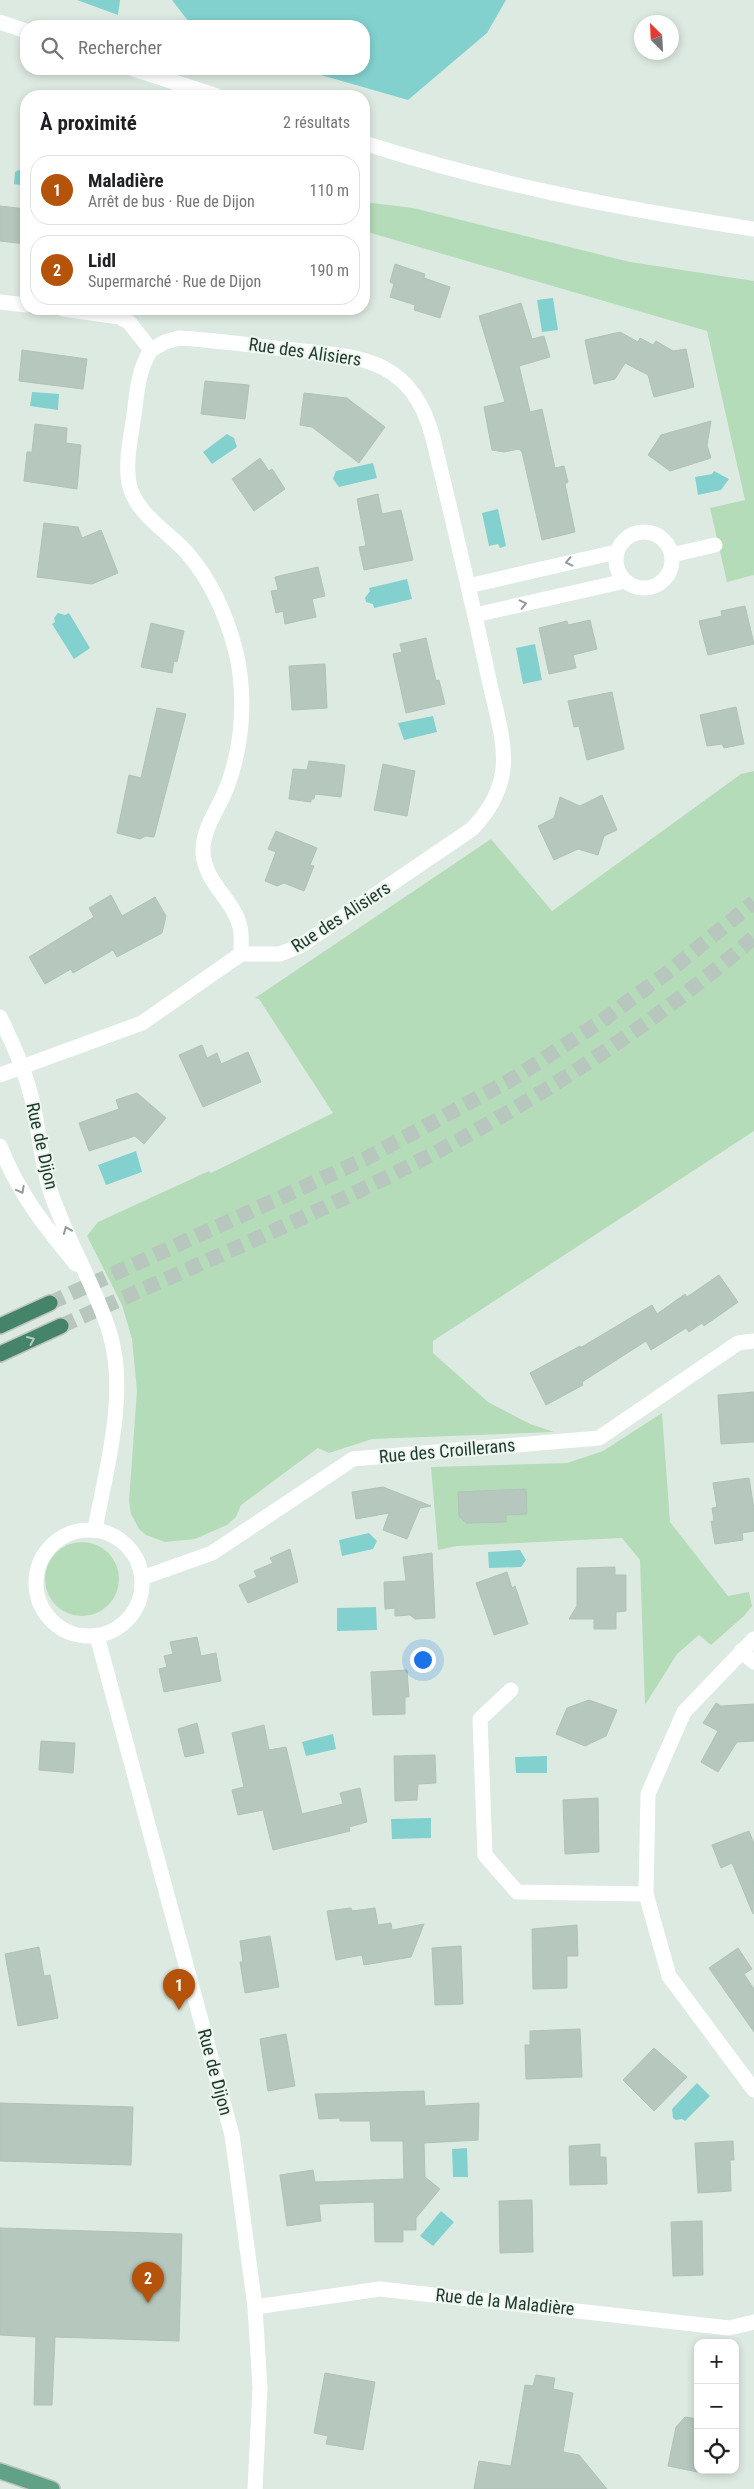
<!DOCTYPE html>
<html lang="fr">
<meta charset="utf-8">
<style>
body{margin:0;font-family:"Roboto Condensed",sans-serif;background:#f6f6f6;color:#202124}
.controls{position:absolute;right:15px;bottom:15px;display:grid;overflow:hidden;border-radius:10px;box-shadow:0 2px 8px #0003}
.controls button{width:45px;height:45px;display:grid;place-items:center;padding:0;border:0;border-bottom:1px solid #e0e0e0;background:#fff;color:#202124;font:25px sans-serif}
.compass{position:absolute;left:634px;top:15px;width:45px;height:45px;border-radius:50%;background:#fff;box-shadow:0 2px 8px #0003;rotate:336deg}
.you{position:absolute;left:422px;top:1659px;width:18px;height:18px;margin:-12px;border:4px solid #fff;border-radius:50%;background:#1a73e8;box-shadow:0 0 0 8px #1a73e833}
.badge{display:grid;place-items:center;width:32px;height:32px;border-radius:50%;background:#b45309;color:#fff;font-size:16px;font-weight:700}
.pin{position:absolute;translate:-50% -41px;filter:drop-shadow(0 1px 2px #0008)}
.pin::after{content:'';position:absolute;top:26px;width:18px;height:15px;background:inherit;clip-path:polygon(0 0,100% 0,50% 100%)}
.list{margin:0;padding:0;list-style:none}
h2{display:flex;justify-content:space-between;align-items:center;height:65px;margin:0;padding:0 20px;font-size:21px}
h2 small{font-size:16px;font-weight:400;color:#757577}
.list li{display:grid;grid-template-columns:32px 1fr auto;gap:15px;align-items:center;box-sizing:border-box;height:70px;margin:0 10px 10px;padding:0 10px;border:1px solid #e0e0e0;border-radius:20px}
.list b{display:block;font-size:19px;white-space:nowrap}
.list p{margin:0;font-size:16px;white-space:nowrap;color:#757577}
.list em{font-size:16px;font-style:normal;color:#757577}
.icon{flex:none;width:28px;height:28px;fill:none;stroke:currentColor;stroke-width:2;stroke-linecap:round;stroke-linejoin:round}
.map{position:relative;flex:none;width:754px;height:2489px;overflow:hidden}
.search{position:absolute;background:#fff;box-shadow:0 2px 8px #0003;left:20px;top:20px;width:350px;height:55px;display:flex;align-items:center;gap:12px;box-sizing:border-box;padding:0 18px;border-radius:20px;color:#757577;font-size:19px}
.panel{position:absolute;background:#fff;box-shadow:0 2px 8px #0003;left:20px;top:90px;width:350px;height:225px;border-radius:20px}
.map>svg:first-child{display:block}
</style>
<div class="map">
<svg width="754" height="2489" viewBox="0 0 754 2489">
<rect width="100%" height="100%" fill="#ddeae2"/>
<!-- green -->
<path fill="#b5dcb9" d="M364,202L413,208L630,262L754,281V575L727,582L710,508L745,500L707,331L364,231Z
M754,771V1131L433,1341V1353L488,1402L530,1424L554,1432L372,1439L329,1453L318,1448L241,1505L236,1517L227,1525L195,1539L165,1542L146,1535L139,1529L131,1514L129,1501L137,1391L132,1339L122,1305L87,1236L98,1222L209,1171L211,1173L333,1113L259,999L255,998L491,839L552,911L741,774Z
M662,1413L670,1522L728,1596L749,1592L752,1606L744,1616L711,1645L699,1635L677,1654L645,1705L640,1560L622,1538L457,1546L438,1550L431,1467L567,1463L603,1451Z
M45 1579a37 37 0 1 1 74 0a37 37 0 1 1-74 0Z"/>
<!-- water -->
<path fill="#83d1cf" d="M77,0H120L118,15Z
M172,0H506L487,33L408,100L300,69H364V26H192Z
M25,137H26V186L14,184L15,172L21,169Z
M553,298L558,330L542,332L537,300Z
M32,392L59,394L58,410L30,406Z
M227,434L234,438L237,447L212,464L203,452Z
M373,463L377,478L339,487L333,479L336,471Z
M714,471L729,479L721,490L698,495L695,477L712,474Z
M498,509L506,546L500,548L498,544L489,546L482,513Z
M407,579L412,599L374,608L373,604L366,602L365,598L370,591L369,588Z
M58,613L65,615L69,613L90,648L74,659L52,624L55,622L54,618Z
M535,644L542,680L523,684L516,648Z
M433,716L437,732L404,740L398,723Z
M136,1151L142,1172L106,1185L98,1165Z
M369,1533L377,1541L373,1549L342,1556L339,1540Z
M520,1550L526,1560L521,1567L489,1568L488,1552Z
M376,1607L377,1630L337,1631V1608Z
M333,1734L336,1749L306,1756L302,1742Z
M547,1756V1773H516L515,1757Z
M431,1818V1838L392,1839L391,1819Z
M697,2083L710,2096L685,2121L682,2119L676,2120L673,2118L672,2109Z
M467,2148L468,2177H453L452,2149Z
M441,2211L454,2222L433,2246L420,2236Z"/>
<!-- building -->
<path fill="#b6c7bd" stroke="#b0c3b8" d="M0,206L26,209V244L0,241Z
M395,264L425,274L424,278L450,287L440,318L414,310L415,305L390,297L394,284L390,282Z
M521,303L532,339L544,336L550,357L519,366L530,412L542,409L555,468L564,466L568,482L565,484L575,532L542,540L522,452L519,449L504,452L492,450L484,407L505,402L479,316Z
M620,332L638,342L640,338L653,345L656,341L673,351L686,349L694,387L654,397L648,375L625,363L615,379L594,384L585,340Z
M22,350L87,359L83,389L19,381Z
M205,381L249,385L245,419L201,414Z
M304,393L347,398L385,427L359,463L312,427L300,425Z
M711,421L707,445L711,458L670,471L648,455L661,435Z
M35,424L67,428L66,443L81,445L77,489L24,481L27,452H32Z
M260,458L269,471L272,469L285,489L254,511L232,479Z
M378,494L382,514L401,510L413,560L364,570L359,547L366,546L357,499Z
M44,523L78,527L82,538L101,530L118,573L92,584L37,577Z
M318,567L325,596L312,599L316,617L285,624L283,611L276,613L271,591L278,590L275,577Z
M745,606L754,644L708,655L699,621L722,616L721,611Z
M590,620L597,649L573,655L576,668L549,674L539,628L567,621L568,625Z
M151,623L184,631L177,662L174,661L172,673L141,667Z
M426,638L436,681L439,680L445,704L406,713L393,654L402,652L400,644Z
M325,664L327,708L292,710L289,666Z
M612,692L624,749L587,760L579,726L574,727L568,701Z
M736,707L744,744L724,748L722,744L707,746L700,715Z
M157,708L186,714L154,837L146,836L140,839L117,833L129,775L141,778Z
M309,761L345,765L341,797L315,794L314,799H311V802L289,799L293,769L307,770Z
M383,764L415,771L407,816L374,810Z
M602,795L617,830L604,836L598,855L578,849L554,860L538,826L554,818L560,797L580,806Z
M276,831L317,848L310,865L314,866L304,891L284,883L277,886L265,881L276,852L268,849Z
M111,895L122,916L155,897L166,916L162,933L117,957L113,950L73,973L71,969L45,984L29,957L94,917L89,908Z
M202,1045L207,1058L217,1053L221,1064L248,1052L261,1082L203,1107L179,1055Z
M137,1093L166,1118L156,1130L144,1144L135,1136L89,1151L79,1123L119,1109L116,1100Z
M719,1275L738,1302L704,1326L702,1323L689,1332L686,1328L651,1350L646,1341L582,1382L583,1385L546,1405L530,1373L580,1346V1348L652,1305L657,1314L685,1294L687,1297Z
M754,1392V1442L721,1444L718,1395Z
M749,1478L754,1509V1531L742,1533L743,1540L715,1544L711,1521H714L712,1508L717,1507L713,1483Z
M383,1487L431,1506L420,1508L407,1539L383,1530L389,1513L356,1519L352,1492Z
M526,1489L527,1514L506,1515V1522L466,1523L459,1516L458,1492Z
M290,1549L298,1582L248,1603L239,1585L257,1577L254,1571L273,1563L270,1558Z
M432,1553L435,1618L415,1619L410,1615L395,1616V1608L385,1609L384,1582L406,1581L403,1557Z
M615,1567V1575H626V1611L616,1612V1629H594V1619H569L577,1606V1568Z
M507,1572L512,1588L515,1586L528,1624L494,1635L476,1583Z
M197,1637L201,1656L216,1653L221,1681L164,1692L159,1669L167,1667L164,1656L173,1654L170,1642Z
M407,1670L409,1697H405V1714L373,1715L371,1672Z
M589,1700L617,1710L606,1736L585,1746L556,1734L567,1708Z
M716,1703L721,1706L754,1704V1741L737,1742L718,1772L701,1762L718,1731L703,1723Z
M197,1723L204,1753L185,1757L178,1729Z
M264,1725L269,1750L286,1747L302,1814L343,1804L340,1793L360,1788L367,1822L349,1827L350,1831L273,1850L263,1810L238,1815L232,1790L244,1787L232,1733Z
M41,1741L75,1743L73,1773L39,1770Z
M435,1755L436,1783L418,1784L417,1800L395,1801L394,1756Z
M598,1798L599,1852L565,1854L563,1800Z
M749,1831L754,1844L753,1914L732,1863L721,1868L712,1845Z
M351,1908L352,1911L375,1908L378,1925L391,1923L392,1930L424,1924L411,1957L364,1965L362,1955L336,1960L327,1911Z
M577,1925L578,1956H567V1988L533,1989L532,1929Z
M270,1936L279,1987L245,1993L240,1962H243L240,1941Z
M461,1946L463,2004L435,2005L432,1948Z
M39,1947L44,1976L50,1975L58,2018L18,2026L5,1954Z
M738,1948L752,1969L744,1974L754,1989V2032L709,1968Z
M580,2029L582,2077L526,2079L525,2045H530V2031Z
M286,2034L295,2086L268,2091L260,2039Z
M654,2048L687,2077L654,2111L623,2080Z
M424,2091L425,2106L479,2103L478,2140L424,2143L425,2177L440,2189L416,2218V2230H403V2242H375L374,2202L319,2204L321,2221L287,2226L280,2175L313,2170L315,2182L404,2179L403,2141H371L370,2121H340V2118L319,2119L315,2094Z
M0,2103L133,2107L131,2165L0,2161Z
M733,2141L734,2160H730L731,2191L698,2193L695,2143Z
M600,2144V2157H606L607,2184L570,2185L569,2146Z
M532,2200L533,2252L500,2253L499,2201Z
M702,2221L703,2275L673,2276L671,2222Z
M0,2228L182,2234L179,2341L55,2337L52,2405H34L36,2337L0,2335Z
M325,2373L375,2382L363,2450L326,2444L328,2436L314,2433Z
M536,2375L555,2378L553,2389L573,2393L563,2452L579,2455L607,2489H474L479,2461L511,2466L525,2385L533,2386Z
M685,2417L698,2419V2472L668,2466L676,2427Z"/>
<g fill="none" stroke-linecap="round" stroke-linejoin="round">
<!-- trunk-tunnel -->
<path stroke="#b7c7be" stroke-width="15" stroke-dasharray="15 8" stroke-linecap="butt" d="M50,1303L365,1159L516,1077L600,1022L667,973L754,902
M61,1326C193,1266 329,1210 457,1141C557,1087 668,1013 754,937"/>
<!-- primary casing -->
<g stroke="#bcc4c0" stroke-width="18">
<path id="primary" d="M0,2471L52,2489"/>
</g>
<!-- trunk casing -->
<g stroke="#bcc4c0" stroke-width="18">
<path id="trunk" d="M0,1326L50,1303
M0,1354L61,1326"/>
</g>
<!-- minor -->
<path stroke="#fff" stroke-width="15" d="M0,302L26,305
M151,350C138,370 137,392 134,415C131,436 125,462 129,483C135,514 169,532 188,554C212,582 227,617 236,652C246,695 243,745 227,787C219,809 202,828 203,853C205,883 234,900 240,927C242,935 241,945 241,954
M616 560a28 28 0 1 1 56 0a28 28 0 1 1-56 0Z
M672,555L715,545
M468,586L616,552
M475,615L625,581
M0,1075L142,1023L241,954H280L300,946L472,829C489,811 500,793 503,769C506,739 494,705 488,675C471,596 452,517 433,438C411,355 358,357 285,349C250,345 214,340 179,338L165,342L151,350L129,322L119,317L63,309
M142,1578L212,1553L353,1459L599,1438L738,1343L754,1341
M754,1639L684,1712L648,1794L646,1894L669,1976L754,2090
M741,1651L754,1662
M511,1690L480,1719L485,1855L517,1892L646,1894
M255,2307L380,2289L729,2328L754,2322"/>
<!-- tertiary -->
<path stroke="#fff" stroke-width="15" d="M0,22L26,31
M134,69L217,96
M364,143C491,184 622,209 754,229
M0,1017C14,1046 28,1077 34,1109C39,1135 42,1162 49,1187C65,1238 95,1284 110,1334C128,1394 106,1470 95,1529
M0,1146C19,1194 43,1224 76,1264
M36 1583a53 53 0 1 1 106 0a53 53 0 1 1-106 0Z
M97,1636L232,2135L255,2307L260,2388L255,2489"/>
<!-- primary -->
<use href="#primary" stroke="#61a185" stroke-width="15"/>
<!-- trunk -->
<use href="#trunk" stroke="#46846a" stroke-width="15"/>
</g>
<!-- one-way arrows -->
<defs><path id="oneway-chevron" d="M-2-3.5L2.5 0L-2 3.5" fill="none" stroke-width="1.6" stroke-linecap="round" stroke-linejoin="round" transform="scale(1.25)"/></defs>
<g stroke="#8f9c96">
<use href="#oneway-chevron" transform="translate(569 562) rotate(167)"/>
<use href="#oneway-chevron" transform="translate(523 604) rotate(-13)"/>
<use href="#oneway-chevron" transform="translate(21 1190) rotate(62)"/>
<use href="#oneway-chevron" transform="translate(67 1230) rotate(-112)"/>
</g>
<use stroke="#b3cec1" href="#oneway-chevron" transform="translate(31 1340) rotate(-24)"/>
<g text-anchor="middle" stroke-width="4" stroke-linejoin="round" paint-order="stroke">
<!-- street labels -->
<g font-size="18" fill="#1f392d" stroke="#eef6f0">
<text transform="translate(305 352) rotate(8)" y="6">Rue des Alisiers</text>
<text transform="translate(341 917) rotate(-33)" y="6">Rue des Alisiers</text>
<text transform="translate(42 1146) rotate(77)" y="6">Rue de Dijon</text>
<text transform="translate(447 1451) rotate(-5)" y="6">Rue des Croillerans</text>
<text transform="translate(215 2072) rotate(75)" y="6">Rue de Dijon</text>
<text transform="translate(505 2302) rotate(6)" y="6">Rue de la Maladière</text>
</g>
</g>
</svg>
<div class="controls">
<button>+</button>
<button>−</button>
<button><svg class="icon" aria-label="locate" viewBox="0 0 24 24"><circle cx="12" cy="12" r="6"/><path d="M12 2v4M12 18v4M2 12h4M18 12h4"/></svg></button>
</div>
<svg class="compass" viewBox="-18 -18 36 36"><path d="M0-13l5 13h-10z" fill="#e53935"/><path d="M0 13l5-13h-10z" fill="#757577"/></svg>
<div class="you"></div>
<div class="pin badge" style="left:179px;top:2010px">1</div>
<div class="pin badge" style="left:148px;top:2303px">2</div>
<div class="search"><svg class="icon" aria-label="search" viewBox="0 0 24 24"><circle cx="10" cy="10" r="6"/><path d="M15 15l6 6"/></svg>Rechercher</div>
<section class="panel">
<h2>À proximité<small>2 résultats</small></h2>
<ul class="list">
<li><span class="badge">1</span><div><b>Maladière</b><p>Arrêt de bus · Rue de Dijon</p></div><em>110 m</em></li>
<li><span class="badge">2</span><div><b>Lidl</b><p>Supermarché · Rue de Dijon</p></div><em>190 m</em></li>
</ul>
</section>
</div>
